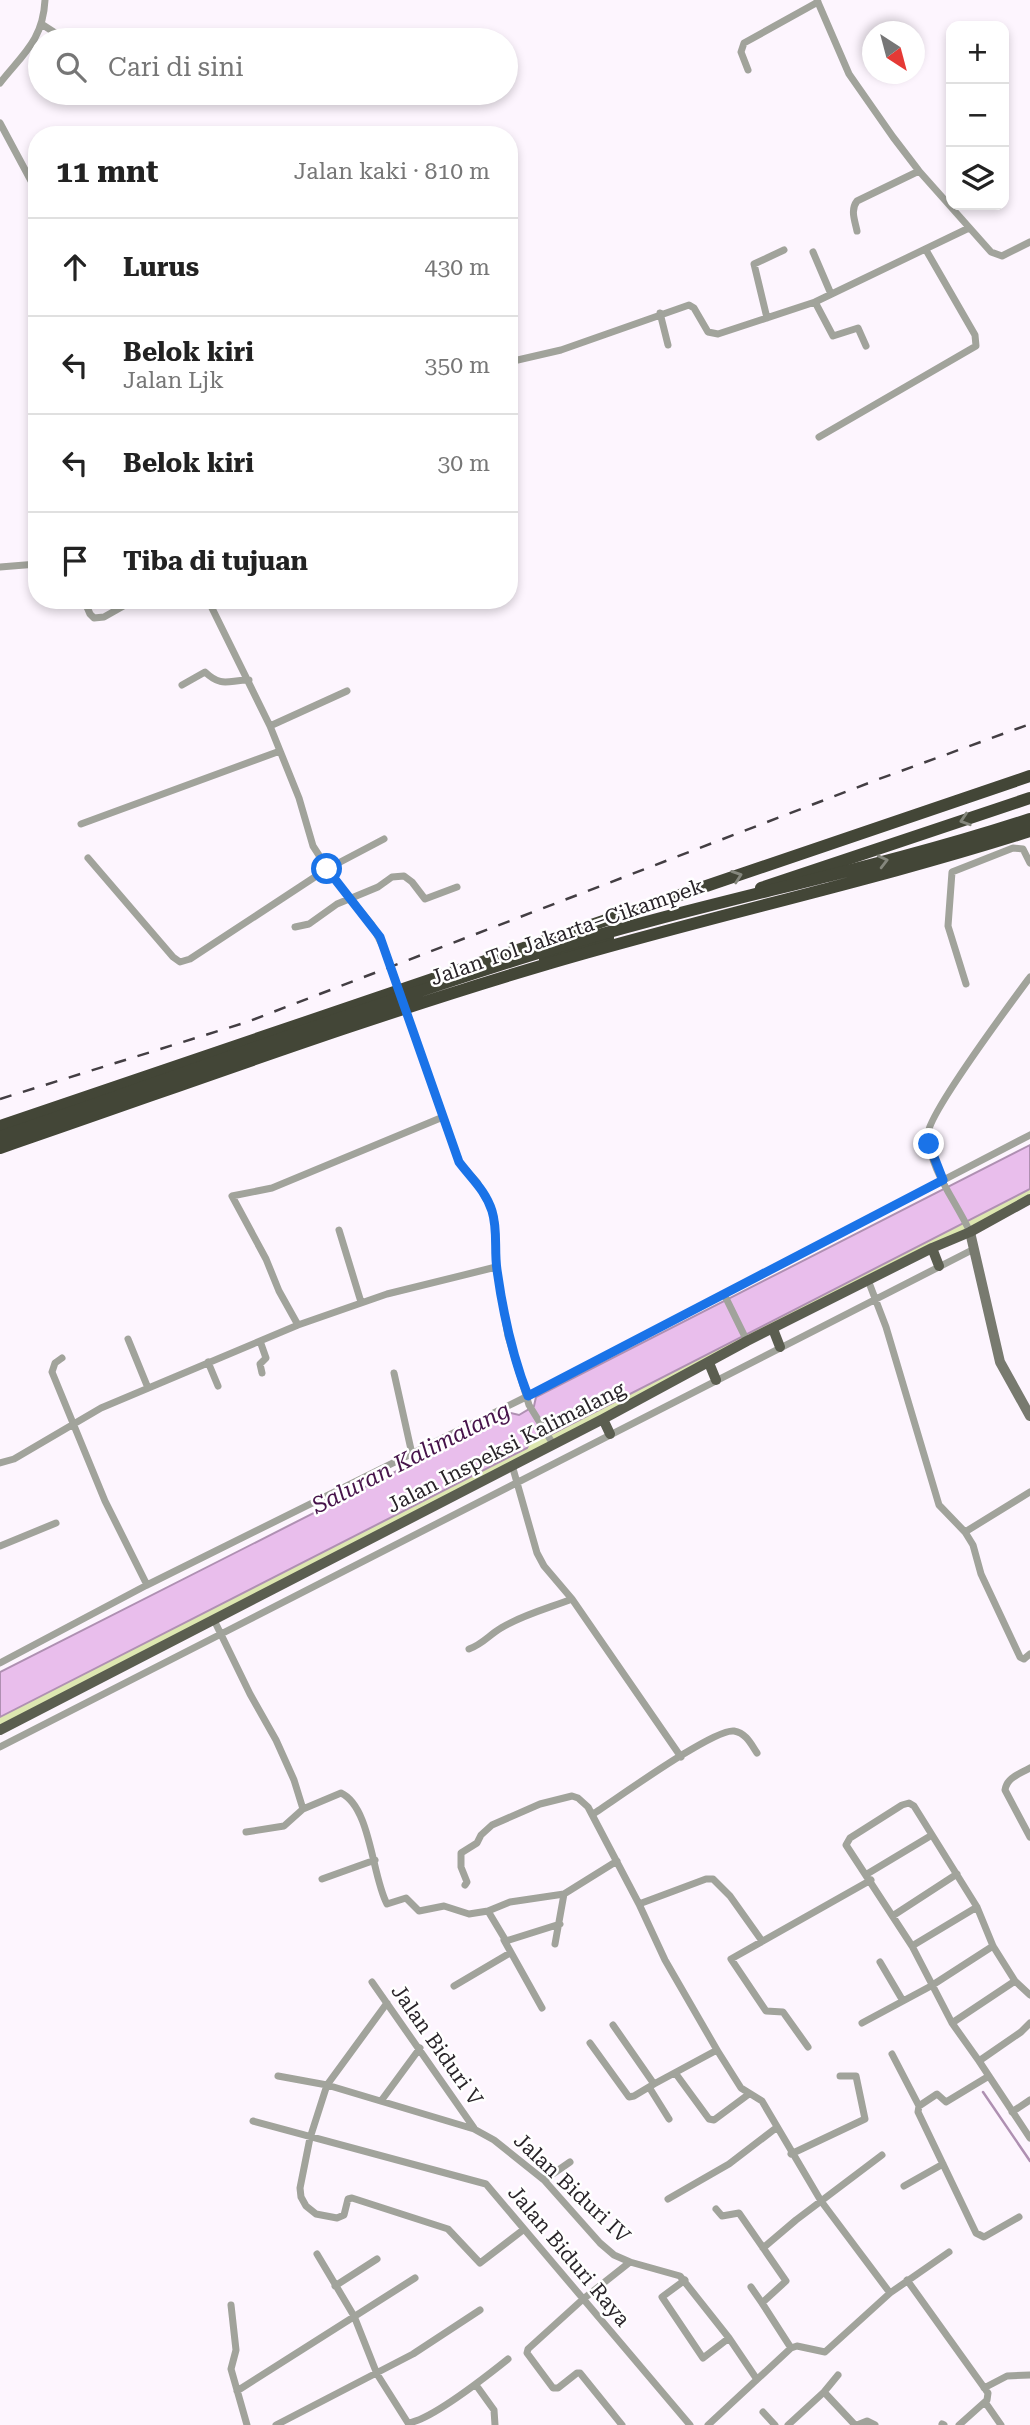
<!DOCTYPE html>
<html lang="id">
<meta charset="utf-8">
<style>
body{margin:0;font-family:"Roboto Serif",serif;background:#f6f6f6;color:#222}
.controls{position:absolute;right:21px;top:21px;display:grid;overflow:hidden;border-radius:14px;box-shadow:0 4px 10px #0003}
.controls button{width:63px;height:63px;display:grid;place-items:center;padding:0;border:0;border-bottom:2px solid #e0e0e0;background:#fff;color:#222;font:35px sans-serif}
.compass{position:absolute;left:862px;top:21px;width:63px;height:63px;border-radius:50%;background:#fff;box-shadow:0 4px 10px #0003;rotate:144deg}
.stop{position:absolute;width:21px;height:21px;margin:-16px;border:5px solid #1a73e8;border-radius:50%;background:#fff}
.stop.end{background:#1a73e8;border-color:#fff;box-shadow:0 2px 7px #0008}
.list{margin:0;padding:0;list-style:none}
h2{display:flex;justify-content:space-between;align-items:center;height:91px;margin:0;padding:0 28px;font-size:30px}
h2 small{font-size:23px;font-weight:400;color:#767676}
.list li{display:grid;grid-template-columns:46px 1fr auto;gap:21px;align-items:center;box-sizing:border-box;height:98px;padding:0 28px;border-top:2px solid #e0e0e0}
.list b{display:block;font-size:26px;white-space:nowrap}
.list p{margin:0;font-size:23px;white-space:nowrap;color:#767676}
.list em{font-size:23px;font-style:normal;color:#767676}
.icon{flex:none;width:38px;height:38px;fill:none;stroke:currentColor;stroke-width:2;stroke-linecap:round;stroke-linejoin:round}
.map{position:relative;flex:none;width:1030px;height:2425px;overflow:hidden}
.search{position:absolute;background:#fff;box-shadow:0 4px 10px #0003;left:28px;top:28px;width:490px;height:77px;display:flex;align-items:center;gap:18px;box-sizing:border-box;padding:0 24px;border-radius:38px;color:#767676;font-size:26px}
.panel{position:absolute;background:#fff;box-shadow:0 4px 10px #0003;left:28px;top:126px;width:490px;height:483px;border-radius:28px}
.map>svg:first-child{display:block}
.green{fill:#dde7b0}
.water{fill:#e9beec;stroke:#af90b2;stroke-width:2}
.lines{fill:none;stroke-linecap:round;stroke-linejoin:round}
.stream{stroke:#af90b2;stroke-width:2.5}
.street{stroke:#a1a39b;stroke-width:7}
.secondary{stroke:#787a6f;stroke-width:10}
.primary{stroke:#5b5e50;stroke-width:10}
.highway{stroke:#434637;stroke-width:12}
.rail{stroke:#433e43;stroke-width:2.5;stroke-dasharray:12 12;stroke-linecap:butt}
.street-bridge{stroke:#a1a39b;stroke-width:7}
.highway-bridge{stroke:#434637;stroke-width:12}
.oneway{stroke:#85877d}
.route{stroke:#1a73e8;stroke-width:9}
.labels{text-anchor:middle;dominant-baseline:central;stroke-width:5;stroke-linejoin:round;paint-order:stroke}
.street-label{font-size:21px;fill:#292429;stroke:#fff}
.water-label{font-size:23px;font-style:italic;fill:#46134a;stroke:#fff}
</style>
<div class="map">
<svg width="1030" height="2425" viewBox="0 0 1030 2425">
<rect width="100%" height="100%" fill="#fdf5fe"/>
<path class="green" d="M1030 1189V1199L0 1730V1717L527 1448 532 1437 544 1432 552 1434Z"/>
<path class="water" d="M1030 1145V1189L552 1434 544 1432 532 1437 527 1448 0 1717V1672L511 1413 519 1415 534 1406 536 1397Z"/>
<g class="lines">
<path class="stream" d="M983 2092 1030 2161"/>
<path class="street" d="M817 0 849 74 893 137 919 171 991 252 1002 256 1030 242
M43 25 66 40
M748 70 741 52 744 43 818 2
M0 83C23 54 43 40 45 0
M0 123 37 192
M857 231C855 221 850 210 857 201L919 171
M813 252 831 294
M815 302 833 336 858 328 866 346
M660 313 668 345
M767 318 754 264 784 250
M509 362 561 350 689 305 694 308 708 332 718 334 815 302 969 228
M819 437 976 346 975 335 926 250
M0 567 37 564
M84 600 90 614 94 618 104 617 134 600
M208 600 270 726 299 798 313 846 335 880 372 925 386 953
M182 685 205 672C222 688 228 680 249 680
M270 726 347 691
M81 824 280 751
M88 858 173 957 180 962 190 959 327 869 384 839
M295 927 309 924 337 904 378 887 392 877 404 876 412 882 425 899 457 887
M966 984 948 926 952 872 1013 848 1023 849 1030 863
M420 1051 459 1162 477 1182 492 1210 495 1223 496 1267 508 1336 529 1405 553 1444
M339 1230 361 1302
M970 1232C956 1201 929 1169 928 1134 928 1114 1013 1000 1030 977
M868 1280 886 1327 939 1505 965 1532 973 1545 981 1574 1020 1657 1024 1659 1030 1654
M724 1294 747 1341
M298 1325 279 1291 266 1259 232 1196 272 1188 443 1117
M128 1339 148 1388
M260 1341 266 1358 260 1364 262 1373
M62 1358 55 1363 52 1372 105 1501 147 1585
M208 1362 218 1386
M394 1373 412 1454
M0 1463 14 1459 101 1408 298 1325 387 1294 496 1267
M512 1465 537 1553 544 1566 572 1599 681 1757
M965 1532 1030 1492
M0 1546 56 1523
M214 1620 250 1694 276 1740 294 1780 303 1809 341 1793C371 1807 372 1877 387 1904L406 1898 419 1911 444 1906 469 1914 488 1911 510 1902 564 1894
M469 1649C483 1644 489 1635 501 1628 522 1615 549 1608 572 1599
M0 1663 147 1585 528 1396 1030 1135
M0 1747 974 1249
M1030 1768C1020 1774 1007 1777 1005 1790L1030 1837
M593 1814C615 1800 714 1728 734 1731 746 1733 751 1744 757 1753
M246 1832 284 1826 303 1809
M867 1874 932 1835
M322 1879 375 1860
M465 1885 467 1882 461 1867V1853L477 1843 481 1835 492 1825 540 1804 572 1796 578 1798 588 1807 639 1904 665 1960 717 2050 741 2088 762 2101 821 2201 890 2293
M639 1904 706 1879H713L730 1896 762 1941
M488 1911 506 1941 560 1924
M894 1915 957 1874
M504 1940 542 2008
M555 1944 564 1894 617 1861
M912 1946 977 1907
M880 1962 903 2001
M372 1982 474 2128
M454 1986 510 1953
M1030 1995 1015 1981 993 1946 977 1907 914 1806 909 1803 902 1805 850 1838 846 1845 912 1946 952 2023 979 2061 1030 2138
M387 2003 327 2085 310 2138 300 2188 301 2197 306 2206 316 2214 337 2218 344 2215 348 2199 352 2198 448 2229 480 2263 523 2230
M862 2023 931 1986 993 1946
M952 2023 1015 1981
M613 2025 654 2084 717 2050
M590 2043 629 2097 634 2096 654 2084
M808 2047 783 2012 766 2011 731 1959 871 1880
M892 2054 919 2106 918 2112 976 2233 984 2237 1019 2217
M979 2061 1021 2032 1030 2023
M676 2074 709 2119 714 2120 749 2094
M278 2076 327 2085 474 2129 494 2140 544 2180 600 2243 614 2255 630 2262 680 2276 729 2338 756 2378
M649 2087 669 2119
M381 2101 420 2048
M919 2106 937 2094 946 2102 989 2076
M1012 2112 1030 2100
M253 2121 486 2184 690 2425
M791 2154 865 2119 856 2076H840
M544 2180 570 2162
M904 2186 943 2164
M668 2199 729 2164 776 2128
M716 2209 722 2216 739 2213 786 2281 762 2303 791 2348
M763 2248 796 2220 882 2155
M317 2254 354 2316 377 2374 408 2423C431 2420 488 2375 508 2359
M685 2280 662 2297 703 2358 729 2338
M907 2280 988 2393 987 2400 959 2425
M335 2286 377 2259
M751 2287 762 2303
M231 2305 236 2350 231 2369 247 2425
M476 2385 494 2410 495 2425
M984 2388 1007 2376 1030 2375
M237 2391 415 2278
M824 2392 855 2425
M985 2402 1001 2425
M763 2412 775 2425
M942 2424 944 2425
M276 2425 413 2354 480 2310
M622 2425 580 2373H577L558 2388H553L527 2353 528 2349 582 2300 630 2262
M708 2425 791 2348 797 2346 825 2352 890 2293 949 2252
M788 2425 824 2392 838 2375
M857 2425 867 2421 875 2425"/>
<path class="secondary" d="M970 1232 1000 1362 1030 1416"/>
<path class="primary" d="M932 1248 939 1266
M773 1329 780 1347
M709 1363 716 1380
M603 1419 610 1434
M0 1730 603 1419 747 1341 932 1248 970 1232 1030 1199"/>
<path class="highway" d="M761 888 1030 798
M545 959 608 938
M0 1126 1030 776"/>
<path class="rail" d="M0 1099 247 1022 879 779 1030 724"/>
<path class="street-bridge" d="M386 953 420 1051"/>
<path class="highway-bridge" d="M0 1137C179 1076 357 1009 538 953 701 902 869 872 1030 819
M0 1148C181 1086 361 1019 544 965 705 917 870 882 1030 831"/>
</g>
<defs><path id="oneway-chevron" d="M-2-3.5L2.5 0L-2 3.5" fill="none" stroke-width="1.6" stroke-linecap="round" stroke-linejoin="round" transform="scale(1.75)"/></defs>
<g class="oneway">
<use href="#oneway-chevron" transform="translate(965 820) rotate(162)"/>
<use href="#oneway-chevron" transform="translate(883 861) rotate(-14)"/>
<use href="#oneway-chevron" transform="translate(737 876) rotate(-19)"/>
</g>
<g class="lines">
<path class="route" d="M327 869 380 937 459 1162C471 1178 486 1191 492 1211 498 1230 494 1250 497 1270 503 1313 512 1355 528 1396L943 1180 929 1144"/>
</g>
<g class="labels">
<g class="street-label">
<text transform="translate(567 932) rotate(-19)">Jalan Tol Jakarta–Cikampek</text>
<text transform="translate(506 1447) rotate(-27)">Jalan Inspeksi Kalimalang</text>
<text transform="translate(437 2045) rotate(55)">Jalan Biduri V</text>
<text transform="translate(572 2188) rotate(43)">Jalan Biduri IV</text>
<text transform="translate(569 2256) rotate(50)">Jalan Biduri Raya</text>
</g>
<g class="water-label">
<text transform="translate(411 1458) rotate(-27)">Saluran Kalimalang</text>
</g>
</g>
</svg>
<div class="controls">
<button>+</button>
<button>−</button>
<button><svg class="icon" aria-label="layers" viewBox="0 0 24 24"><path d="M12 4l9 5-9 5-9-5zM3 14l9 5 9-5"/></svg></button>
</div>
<svg class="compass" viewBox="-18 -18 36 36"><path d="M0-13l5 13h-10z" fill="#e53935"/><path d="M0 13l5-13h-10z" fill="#767676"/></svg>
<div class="stop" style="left:327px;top:869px"></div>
<div class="stop end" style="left:929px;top:1144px"></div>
<div class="search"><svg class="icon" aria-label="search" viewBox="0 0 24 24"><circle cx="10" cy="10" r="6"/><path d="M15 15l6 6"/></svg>Cari di sini</div>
<section class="panel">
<h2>11 mnt<small>Jalan kaki · 810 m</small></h2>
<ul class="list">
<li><svg class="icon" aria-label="ahead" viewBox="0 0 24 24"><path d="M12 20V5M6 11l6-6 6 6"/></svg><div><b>Lurus</b></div><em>430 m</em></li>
<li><svg class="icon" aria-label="left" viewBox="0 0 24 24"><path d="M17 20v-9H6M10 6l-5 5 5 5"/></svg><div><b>Belok kiri</b><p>Jalan Ljk</p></div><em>350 m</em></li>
<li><svg class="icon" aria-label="left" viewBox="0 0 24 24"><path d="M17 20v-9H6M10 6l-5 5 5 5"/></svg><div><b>Belok kiri</b></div><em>30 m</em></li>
<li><svg class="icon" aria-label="arrive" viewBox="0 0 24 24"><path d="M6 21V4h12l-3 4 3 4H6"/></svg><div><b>Tiba di tujuan</b></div></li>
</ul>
</section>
</div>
